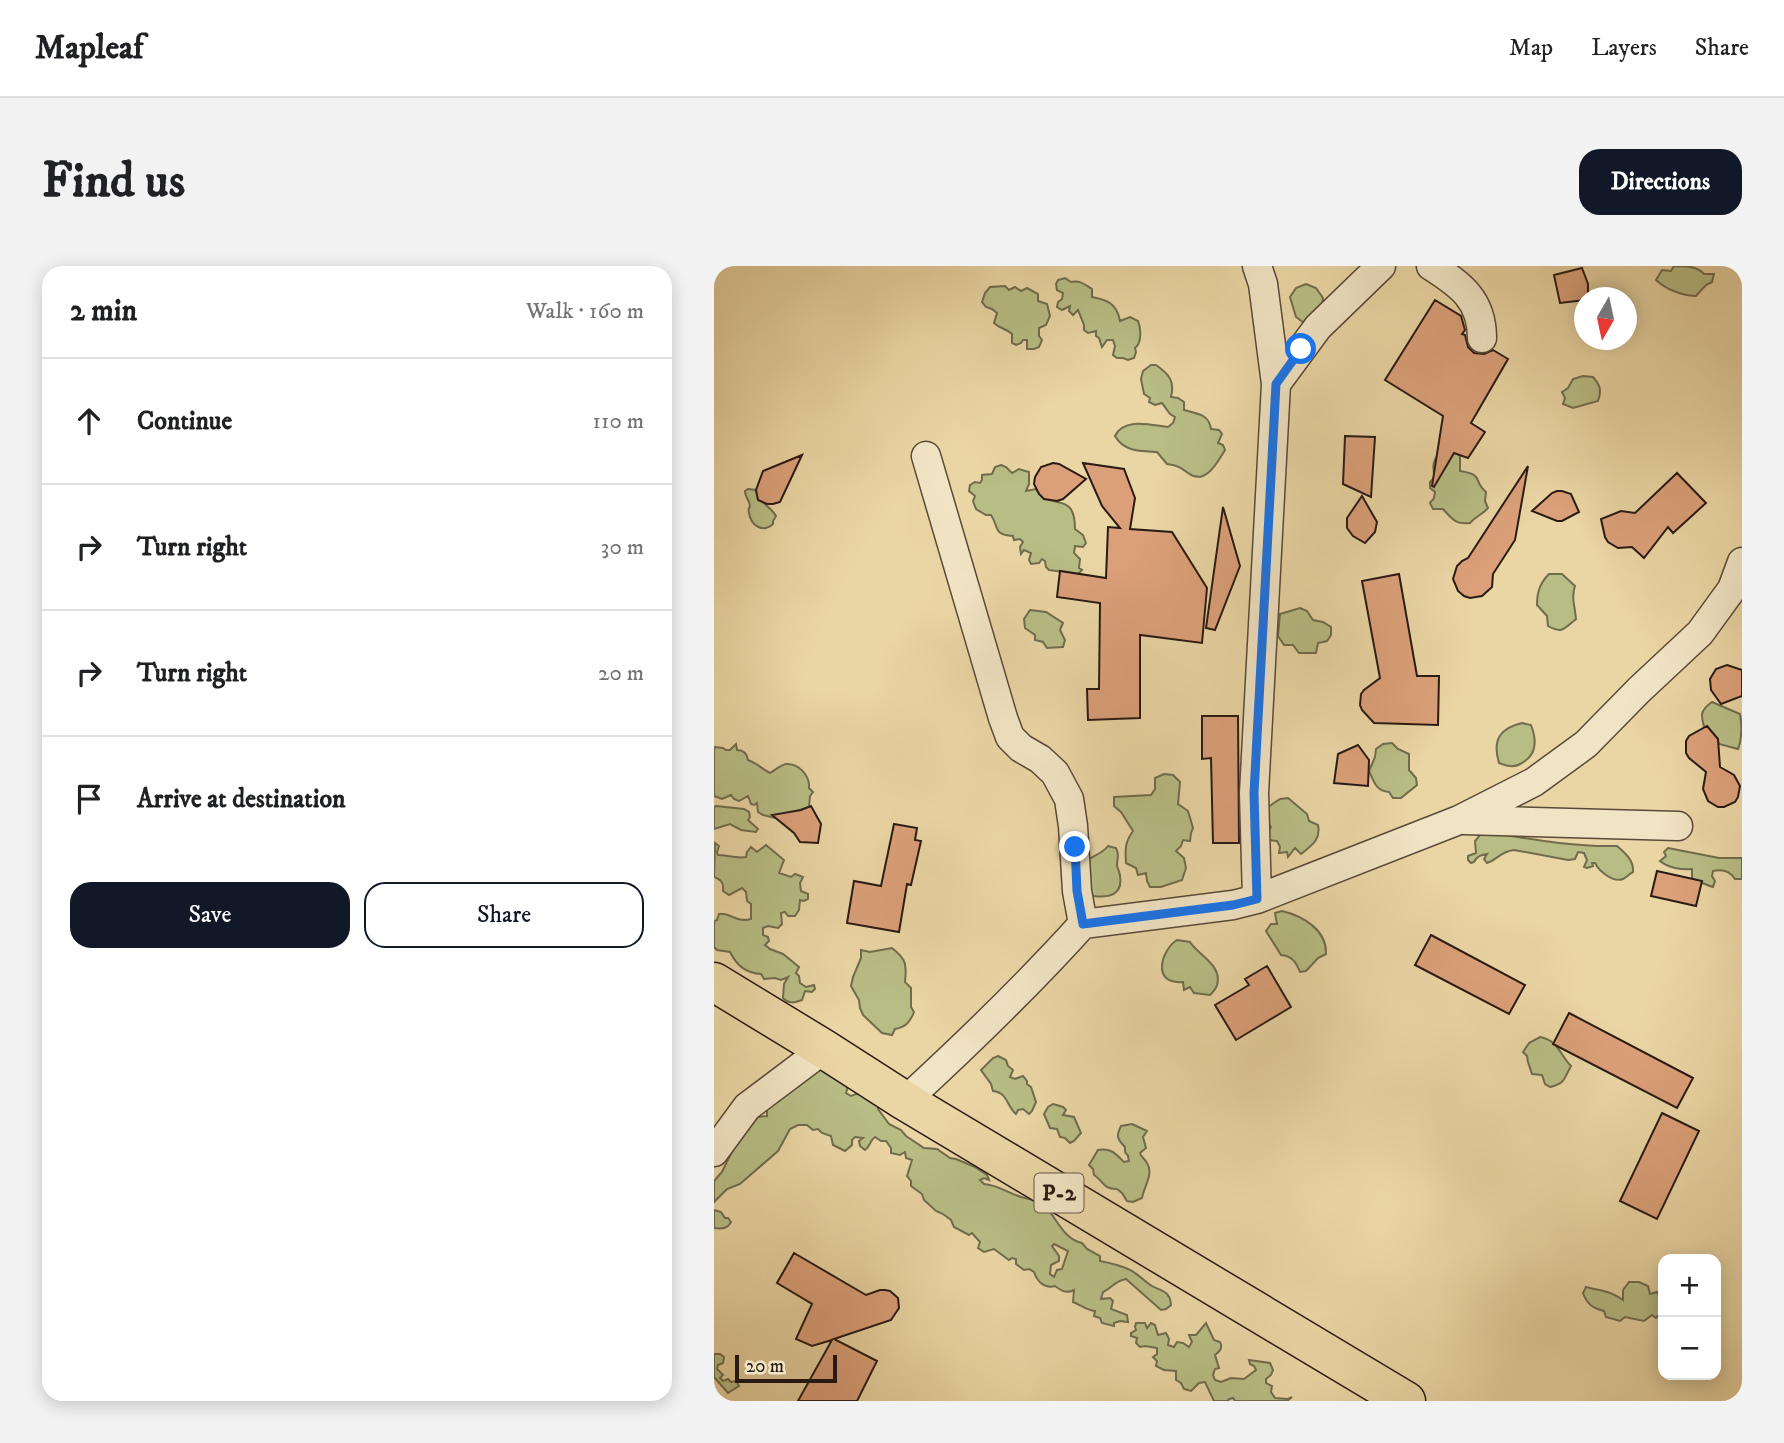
<!DOCTYPE html>
<meta charset="utf-8">
<style>
body{margin:0;font-family:"IM FELL DW Pica",serif;background:#f2f2f2;color:#202124}
.controls{position:absolute;right:21px;bottom:21px;display:grid;overflow:hidden;border-radius:14px;box-shadow:0 4px 18px #0003}
.controls button{width:63px;height:63px;display:grid;place-items:center;padding:0;border:0;border-bottom:2px solid #e0e0e0;background:#fff;color:#202124;font:35px sans-serif}
.compass{position:absolute;left:860px;top:21px;width:63px;height:63px;border-radius:50%;background:#fff;box-shadow:0 4px 18px #0003;rotate:189deg}
.scale{position:absolute;left:21px;bottom:18px;width:102px;box-sizing:border-box;padding-left:7px;border:4px solid #291a14;border-top:0;font-size:19px;line-height:24px;white-space:nowrap;color:#291a14;-webkit-text-stroke:5px #f1e4c4;paint-order:stroke}
.stop{position:absolute;width:21px;height:21px;margin:-16px;border:5px solid #1a73e8;border-radius:50%;background:#fff}
.stop.end{background:#1a73e8;border-color:#fff;box-shadow:0 2px 7px #0008}
.list{margin:0;padding:0;list-style:none}
h2{display:flex;justify-content:space-between;align-items:center;height:91px;margin:0;padding:0 28px;font-size:30px}
h2 small{font-size:23px;font-weight:400;color:#757577}
.list li{display:grid;grid-template-columns:46px 1fr auto;gap:21px;align-items:center;box-sizing:border-box;height:126px;padding:0 28px;border-top:2px solid #e0e0e0}
.list b{display:block;font-size:26px;white-space:nowrap}
.list em{font-size:23px;font-style:normal;color:#757577}
.actions{display:flex;gap:14px;padding:21px 28px}
.actions a{flex:1;padding:16px 0;border:2px solid #111827;border-radius:21px;text-align:center;font-size:24px;color:#111827}
.actions .main{background:#111827;color:#fff}
.icon{flex:none;width:38px;height:38px;fill:none;stroke:currentColor;stroke-width:2;stroke-linecap:round;stroke-linejoin:round}
.map{position:relative;flex:none;width:1028px;height:1135px;overflow:hidden;border-radius:21px}
header{display:flex;align-items:center;gap:42px;box-sizing:border-box;height:98px;padding:0 35px;background:#fff;border-bottom:2px solid #e0e0e0}
header strong{font-size:33px}
nav{display:flex;gap:38px;margin-inline-start:auto;font-size:24px}
.intro{display:flex;align-items:center;justify-content:space-between;box-sizing:border-box;height:168px;padding:0 42px}
h1{margin:0;font-size:49px}
.button{padding:18px 32px;border-radius:21px;background:#111827;color:#fff;font-size:24px;font-weight:700}
main{display:flex;gap:42px;padding:0 42px}
aside{flex:1;background:#fff;border-radius:21px;box-shadow:0 4px 18px #0003}
.map>svg:first-child{display:block}
.green{fill:#b8bd85;stroke:#706c4c;stroke-width:2;fill-rule:evenodd}
.building{fill:#dba079;stroke:#291a14;stroke-width:2}
.lines{fill:none;stroke-linecap:round;stroke-linejoin:round}
.minor-casing{stroke:#594938;stroke-width:31}
.trunk-casing{stroke:#291a14;stroke-width:41}
.minor{stroke:#f1e4c4;stroke-width:28}
.trunk{stroke:#ead5a4;stroke-width:38}
.route{stroke:#1a73e8;stroke-width:9}
.labels{text-anchor:middle;dominant-baseline:central;stroke-width:5;stroke-linejoin:round;paint-order:stroke}
.shield{fill:#f1e4c4;stroke:#655749;stroke-width:2}
.shield-label{font-size:23px;font-weight:bold;fill:#291a14}
</style>
<header>
<strong>Mapleaf</strong>
<nav><a>Map</a><a>Layers</a><a>Share</a></nav>
</header>
<div class="intro"><h1>Find us</h1><a class="button">Directions</a></div>
<main>
<aside>
<h2>2 min<small>Walk · 160 m</small></h2>
<ul class="list">
<li><svg class="icon" aria-label="ahead" viewBox="0 0 24 24"><path d="M12 20V5M6 11l6-6 6 6"/></svg><div><b>Continue</b></div><em>110 m</em></li>
<li><svg class="icon" aria-label="right" viewBox="0 0 24 24"><path d="M7 20v-9h11M14 6l5 5-5 5"/></svg><div><b>Turn right</b></div><em>30 m</em></li>
<li><svg class="icon" aria-label="right" viewBox="0 0 24 24"><path d="M7 20v-9h11M14 6l5 5-5 5"/></svg><div><b>Turn right</b></div><em>20 m</em></li>
<li><svg class="icon" aria-label="arrive" viewBox="0 0 24 24"><path d="M6 21V4h12l-3 4 3 4H6"/></svg><div><b>Arrive at destination</b></div></li>
</ul>
<div class="actions"><a class="main">Save</a><a>Share</a></div>
</aside>
<div class="map">
<svg width="1028" height="1135" viewBox="0 0 1028 1135">
<rect width="100%" height="100%" fill="#ead5a4"/>
<filter id="stains"><feTurbulence type="fractalNoise" baseFrequency=".00286" numOctaves="4"/><feColorMatrix values="0 0 0 0 .2 0 0 0 0 .09 0 0 0 0 .02 0 0 0 .5 -.17"/></filter>
<radialGradient id="worn" r=".72"><stop offset=".6" stop-color="#630" stop-opacity="0"/><stop offset="1" stop-color="#630" stop-opacity=".3"/></radialGradient>
<path class="green" d="M960 0C971 0 983 0 990 8H1000L998 16 992 19 982 30C967 29 953 24 942 14L948 4 957 5Z
M351 12 357 16C366 14 370 18 378 23V31C394 34 403 38 406 55L416 51 424 55C427 62 428 77 421 82L422 86 420 92 414 94 409 92H403L399 89 401 80 399 74H393L388 81 385 72 382 70V65L374 67 370 64V59L364 44 359 49 355 45 356 40 348 44 343 41 344 36 348 33 349 27 343 24 342 18 344 14Z
M592 18 602 22 609 32 608 40 590 57 582 51 576 31 582 22Z
M291 20 295 24 301 21 307 25 313 22 324 28V35L333 38 336 50 332 59 325 62V70L328 74 325 81 320 83H313V74H309L307 77 302 79 298 77V68C292 62 286 63 280 57L283 47 278 43 272 41 268 36 271 27 276 21Z
M437 99H442C455 108 461 115 457 131L464 132 470 136V144C483 148 495 148 497 163L505 164 508 168 504 177 509 179 511 184C503 197 491 220 474 207 466 201 462 199 453 198L443 186C427 185 410 186 401 170 410 151 437 159 454 161L459 157 461 151 456 148 448 137 441 139 435 136 436 132 430 128 427 113 429 105Z
M869 110 879 111C886 119 888 124 884 135L859 142 849 138 851 132 848 126 854 122 859 113Z
M737 186 746 189V205C771 209 758 214 772 226L771 235 774 242C768 249 762 250 756 257 742 259 738 253 729 243H719L716 237 720 232 721 226 716 222V216L721 211C718 201 719 195 725 187Z
M287 199 292 201 298 207 305 203 315 206V218L312 225 322 223C336 246 361 223 361 263L369 269 372 277 369 281 361 280 360 287 366 293 365 302 368 304 364 308 335 304 332 301 331 295 328 293 325 297 317 298 315 294 317 287 310 284 307 288 306 281 309 276 306 273 300 274 299 270C279 269 285 261 277 249H272L262 243 259 235 261 230 255 225 256 219 261 216 266 217 268 214V209L278 208 281 201Z
M34 223 42 224C44 237 56 239 62 250L59 255V258C49 267 37 260 35 247 33 238 38 245 35 236 33 232 31 229 31 225Z
M835 308H848L861 320C857 331 861 341 862 353 850 363 848 368 834 360L833 350 823 339C823 326 826 317 835 308Z
M586 342 593 345 599 354 609 356 617 361V369L613 375 604 377 602 387H585L579 379H570L564 370 566 348Z
M316 344 332 346 349 357 346 364 351 374 349 381 333 382 329 376 321 374V369L311 362 310 353Z
M998 436 1026 448C1028 458 1028 474 1024 483L1005 478 1000 469 991 464C987 450 985 445 998 436Z
M808 457 817 459C822 472 824 486 811 495 807 498 801 501 796 500 792 500 788 498 785 497 778 474 786 462 808 457Z
M678 477 684 483 695 488V504L702 512 703 519 687 532H679L675 526C662 525 660 516 655 505L661 491 662 483 669 478Z
M22 478 23 484C30 484 33 488 34 494 43 497 48 503 56 507 61 504 67 499 72 498 85 497 96 510 95 522L99 526 96 530 95 541 61 552 49 549 44 546 43 537 40 539 37 538 34 530 25 535 20 533 17 529 8 533 0 530V484L1 481 9 482 12 484H16Z
M450 508 459 509 466 516 464 538 474 545 479 562 477 567 476 575 469 574 467 580 462 585 470 592 472 602 468 614 447 621H436L433 615 432 607 424 609 422 602 412 597C411 583 411 576 419 565L407 546 400 540V531L437 529 441 523V512Z
M574 532 593 548 595 555 604 559C607 574 598 579 587 588L581 582 574 591 573 586 565 587 566 581 563 575 553 574V567L557 561 552 555 555 550 551 543 566 533Z
M2 540 30 543 35 546 36 551 34 554 44 563 42 566 27 564 16 558 0 563V541Z
M772 566C816 573 858 581 903 580 911 587 920 594 919 606 915 608 913 611 909 613 899 617 885 605 881 597H878L879 600 873 602 870 601 873 594 870 587 864 586 861 593 854 594 800 584C785 586 785 593 773 597L770 593 773 588C767 589 763 590 760 596L757 597 754 594V590L762 587 761 575 766 569Z
M1 577 5 580 3 586 4 589C14 589 22 593 32 591L33 586 37 581 43 586 52 579 70 594 65 607 77 611 81 608 89 611 86 617 87 625 94 628V633L90 635 86 634 85 644 81 650H74L71 646 67 647 68 658 64 662 54 660 49 662V669L54 671 55 675 51 679 56 683 69 688 85 701 82 707 85 710 86 717 92 721 100 719 101 723 98 726 91 725 88 734C80 737 75 738 69 732L70 718 74 711 67 714 61 712 50 713 47 708C32 707 23 700 16 686L3 684 0 681V655L3 654 5 648C17 646 21 657 37 653V638L33 635 32 626 28 622 15 629 9 625C10 616 7 614 0 611Z
M394 580 402 582C406 590 403 591 403 599 403 602 406 606 406 610 409 629 395 632 379 630L375 624 372 595C379 590 389 587 394 580Z
M954 582 1005 592H1028V613H1021C1016 605 1008 603 999 605L998 610 1001 615 999 621C991 619 986 615 978 613V603C968 604 954 602 946 595L952 590 950 586Z
M568 645C589 650 613 664 612 688L604 692 592 705 586 706C582 696 578 690 567 689L552 665 557 658H563L561 647Z
M463 674 476 676C484 689 509 699 503 719 502 723 499 726 496 729L480 727 476 721 470 724 469 716C437 719 447 684 463 674Z
M178 682C192 693 193 698 191 716L197 722V741L200 746C196 756 192 761 181 763L178 769 168 767 149 749 146 742 145 734 137 720 139 711 147 692V684L156 686Z
M826 771C844 774 846 789 857 800 850 812 852 817 836 821L831 818 828 809 818 808 814 796 813 790 809 786 815 777Z
M284 790 292 794 294 800 299 804 296 811 301 813 309 810 313 815V818L317 821 322 836 318 845 315 848 309 843 304 844 302 848C292 839 294 827 279 825L277 818 267 804 279 792Z
M108 802 134 820 132 827 137 830 145 827 164 836V843L175 858 187 864 192 870 210 882 223 883 236 892 242 893 261 901 273 909 275 914 270 912 266 914 270 918C284 919 294 927 307 931 317 934 325 934 333 942 343 954 351 974 368 977L373 983 386 990V995C396 997 405 999 414 1003 422 1006 430 1015 438 1020 443 1023 449 1024 453 1028 457 1032 456 1033 457 1039L452 1043 447 1044 412 1013C403 1014 397 1022 389 1026L387 1033 396 1032 399 1035 397 1043 413 1049 414 1056 406 1055 400 1057V1060L388 1057 386 1052 380 1050 381 1045C372 1044 367 1039 359 1036L360 1024C352 1028 348 1025 341 1020 330 1023 323 1015 320 1006L315 1003 310 1004 302 998V993L298 992 295 994 280 983 270 986 264 982 266 976 258 967 255 969 240 961 237 954 229 948 222 945 210 934 208 928 197 920V915L193 910 198 894 192 892 191 886 186 889 177 887V882L172 875H167L161 871C156 874 156 881 151 884L146 880 145 875 149 872 141 871 138 874V879L131 885 119 879 117 870 108 867 104 863 99 864 93 859H84L76 863 64 885 26 918 13 923 0 936V915L8 906 21 879 44 851 53 850V843ZM340 978 354 985 348 1003 343 1004 340 1011 336 1008 337 999 345 995V990L338 980Z
M339 838 349 841 352 844 349 849 360 851 367 867 360 875 356 877 351 872 346 871 343 863 336 862 330 848 334 841Z
M418 858 433 865 429 871 432 882 426 887C427 891 431 893 433 897 440 908 430 920 428 932L419 936 413 935 408 927 403 923C388 923 390 915 380 909L379 903 375 899 384 884C397 882 401 887 410 896L415 895 414 890 411 886V881C403 873 402 870 407 860Z
M0 944 7 946 11 952H14L17 956C13 963 8 963 0 962Z
M915 1016H925L934 1020 936 1028 943 1026C949 1036 952 1043 942 1052L938 1049 930 1055 911 1051 906 1055 892 1051 890 1045C878 1042 873 1038 869 1027L872 1021C887 1025 895 1024 909 1034V1024Z
M422 1057H431L433 1062 437 1057 441 1059 444 1069 452 1067 455 1073 454 1079 460 1081 463 1076 469 1077 475 1081 478 1076 475 1069H482L492 1057 500 1074 506 1076C509 1082 506 1085 501 1089L505 1102 501 1103 499 1109 501 1114 507 1116 517 1112 530 1113 542 1104 540 1100 536 1098 535 1094 556 1097 559 1104 557 1109 552 1113V1117L558 1120 557 1126 561 1132 574 1133 578 1131 573 1135H521L519 1132 515 1133 514 1135H500L491 1116 485 1117 477 1125 470 1123 467 1117 462 1114V1105L450 1104 442 1100 443 1095 439 1091 443 1088V1082L431 1080 426 1081 422 1077 423 1072 417 1070V1067L422 1064 421 1061Z
M0 1088H6L10 1091 9 1097 4 1099 3 1103 9 1109 6 1112 9 1115 14 1113 17 1116 22 1115 25 1120 14 1127 0 1111Z"/>
<path class="building" d="M868 2 874 18V32H871V34L846 37 840 9Z
M721 34 747 50 751 64 748 68 751 69 754 81 760 87 770 88 779 84 794 93 757 157 771 166 754 192 740 187 720 221 718 220 729 150 671 114Z
M631 170 661 171 657 231 629 218Z
M88 189 66 236 59 238H53L44 234 42 224 49 205Z
M339 197 345 198 372 213 349 233 343 235 330 233 325 228 320 218 321 211 327 201Z
M369 197 410 203 421 232 416 263 458 266 493 322 488 377 426 369V452L374 454 373 423H385L386 337 343 331 346 305 392 312 394 261 406 262 388 240Z
M814 200 801 274 779 308 778 321 768 330 756 332 750 330 744 325 739 313 743 300 748 295 754 292Z
M963 207 992 237 959 267 954 261 930 292 918 281 904 282 894 276 891 271 887 253 907 245 921 247Z
M843 225H848L857 228 865 246 848 255H843L818 245 838 227Z
M648 230 663 256 661 266 651 277 639 270 633 262V252Z
M509 241 526 300 501 364 492 362Z
M685 308 703 410H725L724 459 660 457 648 444 646 439 647 428 650 424 666 412 648 315Z
M1013 399 1028 404V430L1007 438 997 424 996 413 1002 403Z
M488 450H524L525 577H499L497 492 488 493Z
M993 460 1004 473 1006 501 1020 509 1026 520 1024 531 1021 536 1010 541H1004L994 535 989 523 992 506 975 492 972 487V475L975 470Z
M644 479 655 494 654 520 620 517 624 488Z
M97 540 107 558 104 577 86 576 80 567 58 549 87 544Z
M180 558 203 562 201 574 207 575 197 619 193 618 185 666 133 657 140 615 167 620Z
M943 605 988 615 982 640 937 630Z
M717 669 811 719 795 748 701 699Z
M553 700 577 741 522 774 501 739 535 719 531 713Z
M855 747 979 812 963 842 839 778Z
M948 847 985 865 943 953 906 935Z
M80 987 152 1029 166 1024H171L176 1025 184 1032 185 1042 177 1054 120 1073 163 1095 143 1135H84L118 1074 98 1080 82 1073 98 1038 63 1017Z"/>
<g class="lines">
<defs>
<path id="minor" d="M717 0C747 19 768 34 768 72
M562 118 604 61 667 0
M212 190 289 452 296 471 307 482 326 493 341 507 355 533 359 560 363 625 369 658
M750 554 964 560
M543 633 540 527 562 118 549 18 543 0
M191 835C253 778 313 720 369 658L519 639 543 633 745 554 820 516 872 478 925 424 986 367 1018 323 1028 296
M0 886 33 841 110 783"/>
<path id="trunk" d="M0 716 110 783 191 835 692 1135"/>
</defs>
<use href="#minor" class="minor-casing"/>
<use href="#trunk" class="trunk-casing"/>
<use href="#minor" class="minor"/>
<use href="#trunk" class="trunk"/>
</g>
<g class="lines">
<path class="route" d="M361 581 363 625 369 658 519 639 543 633 540 527 562 118 587 83"/>
</g>
<g class="labels">
<rect class="shield" x="320.5" y="907.5" width="49" height="39" rx="5"/>
<g class="shield-label">
<text x="345" y="927">P-2</text>
</g>
</g>
<rect width="100%" height="100%" filter="url(#stains)"/>
<rect width="100%" height="100%" fill="url(#worn)"/>
</svg>
<div class="controls">
<button>+</button>
<button>−</button>
</div>
<svg class="compass" viewBox="-18 -18 36 36"><path d="M0-13l5 13h-10z" fill="#e53935"/><path d="M0 13l5-13h-10z" fill="#757577"/></svg>
<div class="scale">20 m</div>
<div class="stop" style="left:587px;top:83px"></div>
<div class="stop end" style="left:361px;top:581px"></div>
</div>
</main>
